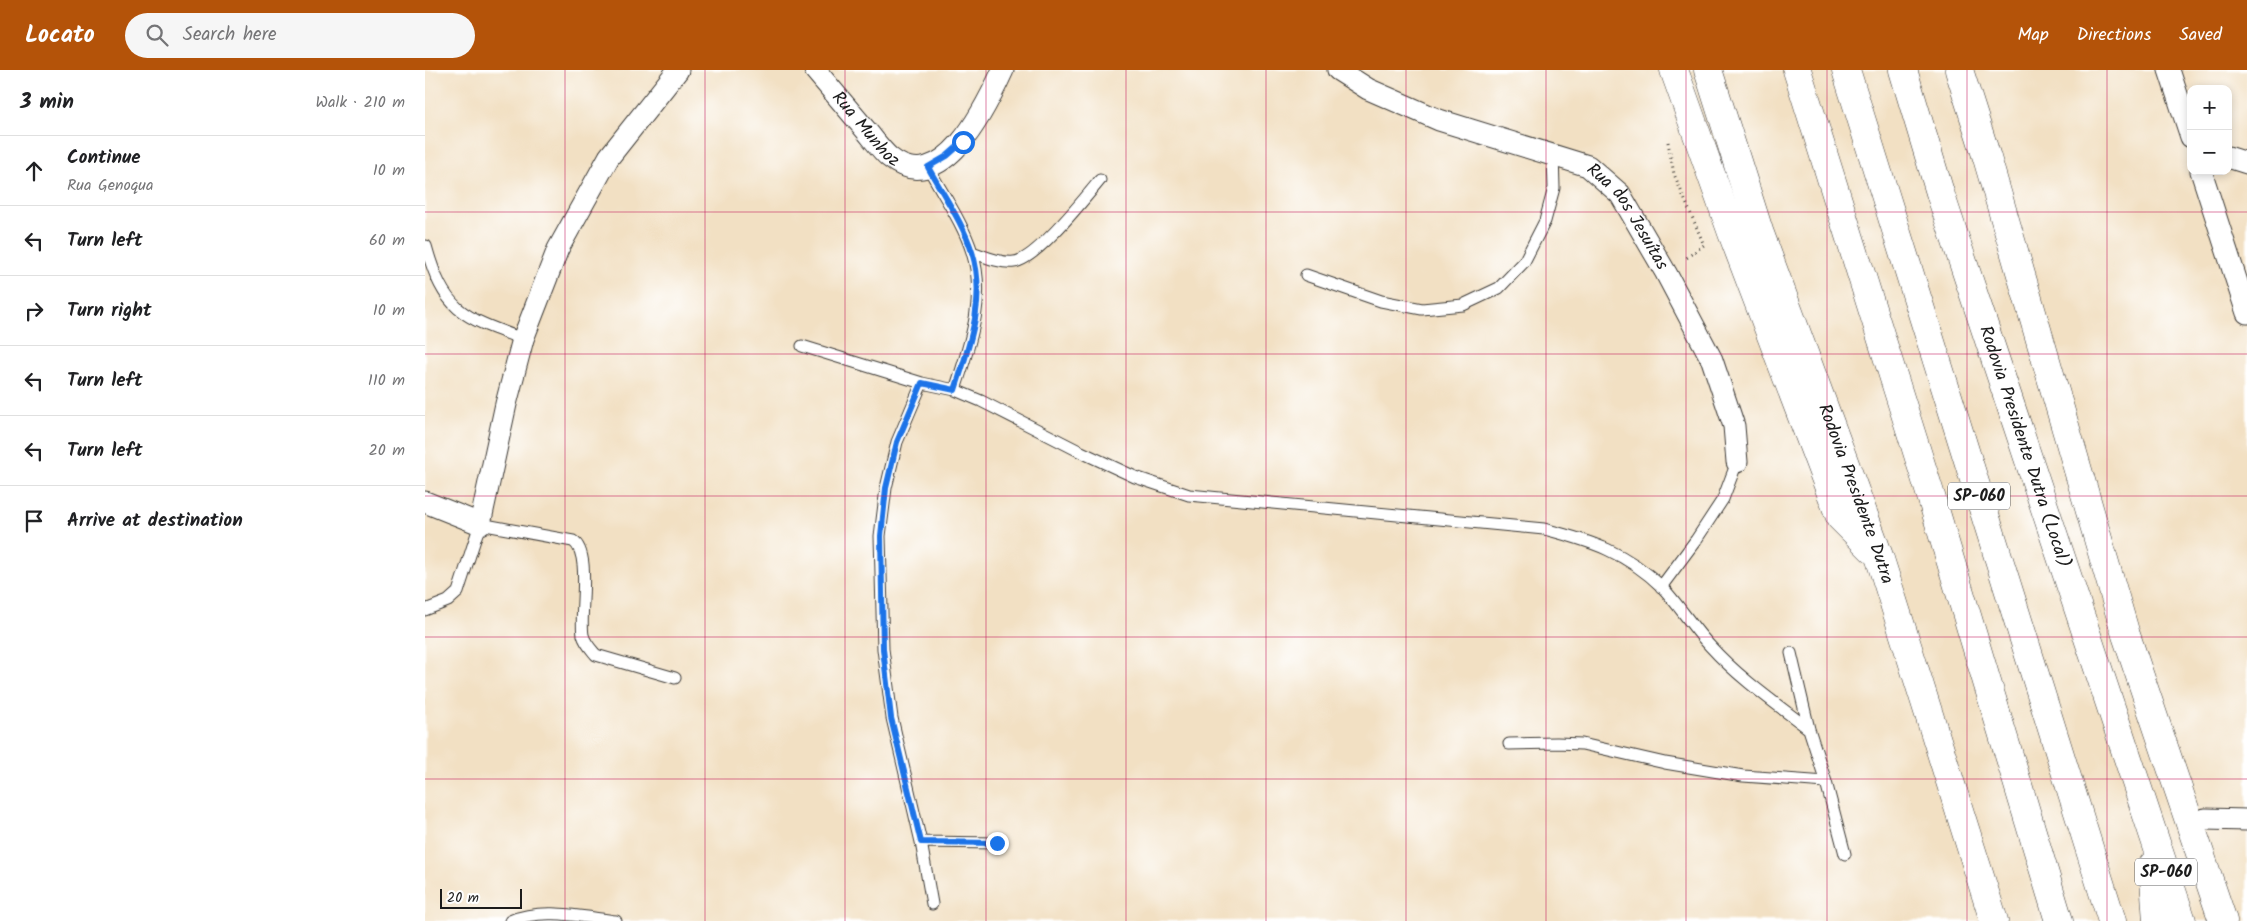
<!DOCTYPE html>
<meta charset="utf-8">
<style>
body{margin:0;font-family:Kalam,sans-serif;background:#f6f6f6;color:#202124}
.controls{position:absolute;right:15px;top:15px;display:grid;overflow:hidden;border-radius:10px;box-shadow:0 2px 8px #0003}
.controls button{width:45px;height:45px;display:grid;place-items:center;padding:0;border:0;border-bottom:1px solid #e0e0e0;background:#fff;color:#202124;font:25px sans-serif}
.scale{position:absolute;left:15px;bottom:12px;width:82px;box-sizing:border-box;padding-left:5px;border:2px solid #1c1c1c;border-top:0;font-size:14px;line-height:18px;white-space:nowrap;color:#1c1c1c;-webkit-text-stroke:4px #fff;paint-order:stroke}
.stop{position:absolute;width:15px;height:15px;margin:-11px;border:4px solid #1a73e8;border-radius:50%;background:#fff}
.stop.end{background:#1a73e8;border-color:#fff;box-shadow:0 1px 5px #0008}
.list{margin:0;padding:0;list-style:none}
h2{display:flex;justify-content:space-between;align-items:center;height:65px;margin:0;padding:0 20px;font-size:21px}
h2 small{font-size:16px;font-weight:400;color:#757577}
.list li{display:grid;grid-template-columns:32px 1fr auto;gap:15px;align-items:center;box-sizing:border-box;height:70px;padding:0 20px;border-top:1px solid #e0e0e0}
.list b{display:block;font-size:19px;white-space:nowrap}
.list p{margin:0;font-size:16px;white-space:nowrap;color:#757577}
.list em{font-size:16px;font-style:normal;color:#757577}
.icon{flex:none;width:28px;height:28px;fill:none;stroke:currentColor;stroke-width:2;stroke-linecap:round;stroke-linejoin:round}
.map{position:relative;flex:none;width:1822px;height:851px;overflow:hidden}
header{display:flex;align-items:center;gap:30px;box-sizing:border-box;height:70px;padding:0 25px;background:#b45309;color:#fff}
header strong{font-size:24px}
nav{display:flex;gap:28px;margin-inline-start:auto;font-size:18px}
.search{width:350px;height:45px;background:#f6f6f6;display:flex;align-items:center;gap:12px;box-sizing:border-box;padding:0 18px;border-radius:28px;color:#757577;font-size:19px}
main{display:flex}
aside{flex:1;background:#fff}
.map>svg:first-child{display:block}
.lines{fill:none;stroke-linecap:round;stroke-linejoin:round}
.lane-casing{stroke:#3c3935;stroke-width:13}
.street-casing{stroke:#3c3935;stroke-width:23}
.highway-casing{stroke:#3c3935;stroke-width:29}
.path{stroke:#3c3935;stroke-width:3;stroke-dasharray:1 4;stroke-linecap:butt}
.lane{stroke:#fff;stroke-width:11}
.street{stroke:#fff;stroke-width:21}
.highway{stroke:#fff;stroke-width:28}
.route{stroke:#1a73e8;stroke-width:6}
.grid{fill:none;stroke:#c2185b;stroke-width:1;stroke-opacity:0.55}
.labels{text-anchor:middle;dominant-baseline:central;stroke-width:4;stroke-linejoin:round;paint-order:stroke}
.shield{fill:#fff;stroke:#606060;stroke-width:1}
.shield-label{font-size:16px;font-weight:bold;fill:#1c1c1c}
.street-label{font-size:18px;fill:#1c1c1c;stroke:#fff}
</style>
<header>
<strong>Locato</strong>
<div class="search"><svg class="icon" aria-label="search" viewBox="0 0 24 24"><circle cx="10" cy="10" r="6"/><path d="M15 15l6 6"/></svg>Search here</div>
<nav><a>Map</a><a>Directions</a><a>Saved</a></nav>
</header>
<main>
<aside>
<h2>3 min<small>Walk · 210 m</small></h2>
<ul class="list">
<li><svg class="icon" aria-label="ahead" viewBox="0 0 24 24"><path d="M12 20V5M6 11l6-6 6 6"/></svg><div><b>Continue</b><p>Rua Genoqua</p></div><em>10 m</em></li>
<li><svg class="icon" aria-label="left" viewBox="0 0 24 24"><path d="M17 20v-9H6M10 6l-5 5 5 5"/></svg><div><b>Turn left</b></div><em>60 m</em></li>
<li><svg class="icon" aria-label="right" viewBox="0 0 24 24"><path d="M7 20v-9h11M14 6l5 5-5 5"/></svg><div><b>Turn right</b></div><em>10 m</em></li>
<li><svg class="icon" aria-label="left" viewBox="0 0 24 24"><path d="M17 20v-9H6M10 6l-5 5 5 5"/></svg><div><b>Turn left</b></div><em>110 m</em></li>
<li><svg class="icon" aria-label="left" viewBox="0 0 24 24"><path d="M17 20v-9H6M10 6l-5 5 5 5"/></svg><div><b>Turn left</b></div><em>20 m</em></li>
<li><svg class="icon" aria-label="arrive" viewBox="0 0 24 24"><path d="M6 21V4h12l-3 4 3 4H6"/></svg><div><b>Arrive at destination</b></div></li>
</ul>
</aside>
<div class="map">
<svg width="1822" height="851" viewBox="0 0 1822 851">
<rect width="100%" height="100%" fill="#fff"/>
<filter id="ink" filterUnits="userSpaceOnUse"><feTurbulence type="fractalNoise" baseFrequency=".02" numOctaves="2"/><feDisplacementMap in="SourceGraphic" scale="10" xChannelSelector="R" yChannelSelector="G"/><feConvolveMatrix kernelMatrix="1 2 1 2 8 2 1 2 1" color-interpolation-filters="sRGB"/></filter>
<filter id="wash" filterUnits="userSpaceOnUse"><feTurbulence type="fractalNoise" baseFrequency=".0096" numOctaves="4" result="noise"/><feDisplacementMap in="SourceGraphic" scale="20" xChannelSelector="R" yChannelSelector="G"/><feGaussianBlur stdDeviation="1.12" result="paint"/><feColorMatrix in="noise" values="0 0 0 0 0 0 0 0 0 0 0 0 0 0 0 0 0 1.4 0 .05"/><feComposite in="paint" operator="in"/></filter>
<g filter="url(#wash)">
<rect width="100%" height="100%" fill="#f2e0c3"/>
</g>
<g filter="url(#ink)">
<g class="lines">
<defs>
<path id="lane" d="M503 97C518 125 538 153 547 182 562 229 544 276 530 320
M1 176C19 241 37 247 98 269
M547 182C559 186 576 194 589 192 611 190 660 128 675 110
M881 205 956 231 997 239 1038 235 1074 218 1099 192 1120 151 1129 118 1128 84
M377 276 497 313 530 320 556 331 654 381 710 407 764 425 1119 459C1166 471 1201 482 1237 517 1254 535 1268 558 1285 576 1314 608 1350 633 1384 659
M497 313 472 372 461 418 455 466 458 579 467 648 496 772 507 834
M1236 517 1271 470 1298 429 1312 392
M0 540 23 531 33 522 55 454 148 471C167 483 154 543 158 565 160 573 166 579 171 585L250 608
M1366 583 1384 659 1401 712 1420 784
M1084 674 1132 673 1157 674 1240 693 1318 706 1401 712
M496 772 572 773
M85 851C117 837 157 847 191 851"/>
<g id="street">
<path id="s1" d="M390 0C406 19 423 39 439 58 447 67 455 79 464 87 517 131 561 37 578 0"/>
<path id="s2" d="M913 0 943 19 1014 50 1163 96 1195 124 1241 203 1287 290 1309 356 1312 392"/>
<path d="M1744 0 1766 67"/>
<path d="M1803 87 1822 93"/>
<path d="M1776 101 1822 243"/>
<path d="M0 432 55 454 81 334 98 269 133 179 184 87 253 0"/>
<path d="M1780 749 1822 750"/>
</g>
<g id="highway">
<path d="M1249 0 1307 163 1415 447 1448 480"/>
<path id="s3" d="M1283 0 1334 161 1454 486 1569 851"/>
<path d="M1372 0 1505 423 1634 851"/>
<path d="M1421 0 1687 851"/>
<path id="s4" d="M1478 0 1516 126 1757 851"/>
<path d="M1534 0 1562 88 1701 565 1798 851"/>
<path d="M1728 795 1732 851"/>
</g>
</defs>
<use href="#lane" class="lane-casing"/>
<use href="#street" class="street-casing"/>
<use href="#highway" class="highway-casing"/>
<path class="path" d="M1243 72 1249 104 1279 175 1260 189"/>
<use href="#lane" class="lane"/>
<use href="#street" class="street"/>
<use href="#highway" class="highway"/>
</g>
</g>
<g class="lines" filter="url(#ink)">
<path class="route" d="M538 72 522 86 503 97C518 125 538 153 547 182 562 229 544 276 530 320L497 313 472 372 461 418 456 466 458 579 466 648 496 772 572 773"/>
</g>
<path class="grid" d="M140 0V851M280 0V851M420 0V851M561 0V851M701 0V851M841 0V851M981 0V851M1121 0V851M1261 0V851M1402 0V851M1542 0V851M1682 0V851M0 142H1822M0 284H1822M0 426H1822M0 567H1822M0 709H1822"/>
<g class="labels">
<g class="shield">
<rect x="1523" y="412.5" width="62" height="27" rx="4"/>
<rect x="1710" y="788.5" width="62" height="27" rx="4"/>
</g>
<g class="shield-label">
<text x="1554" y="426">SP-060</text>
<text x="1741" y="802">SP-060</text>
</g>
<g class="street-label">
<text stroke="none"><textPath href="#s1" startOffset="78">Rua Munhoz</textPath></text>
<text stroke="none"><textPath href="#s2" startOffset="334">Rua dos Jesuítas</textPath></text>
<text stroke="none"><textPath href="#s4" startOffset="396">Rodovia Presidente Dutra (Local)</textPath></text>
<text stroke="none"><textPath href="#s3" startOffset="449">Rodovia Presidente Dutra</textPath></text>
</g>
</g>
</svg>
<div class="controls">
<button>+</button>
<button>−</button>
</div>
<div class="scale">20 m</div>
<div class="stop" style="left:538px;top:72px"></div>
<div class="stop end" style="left:572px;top:773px"></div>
</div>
</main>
